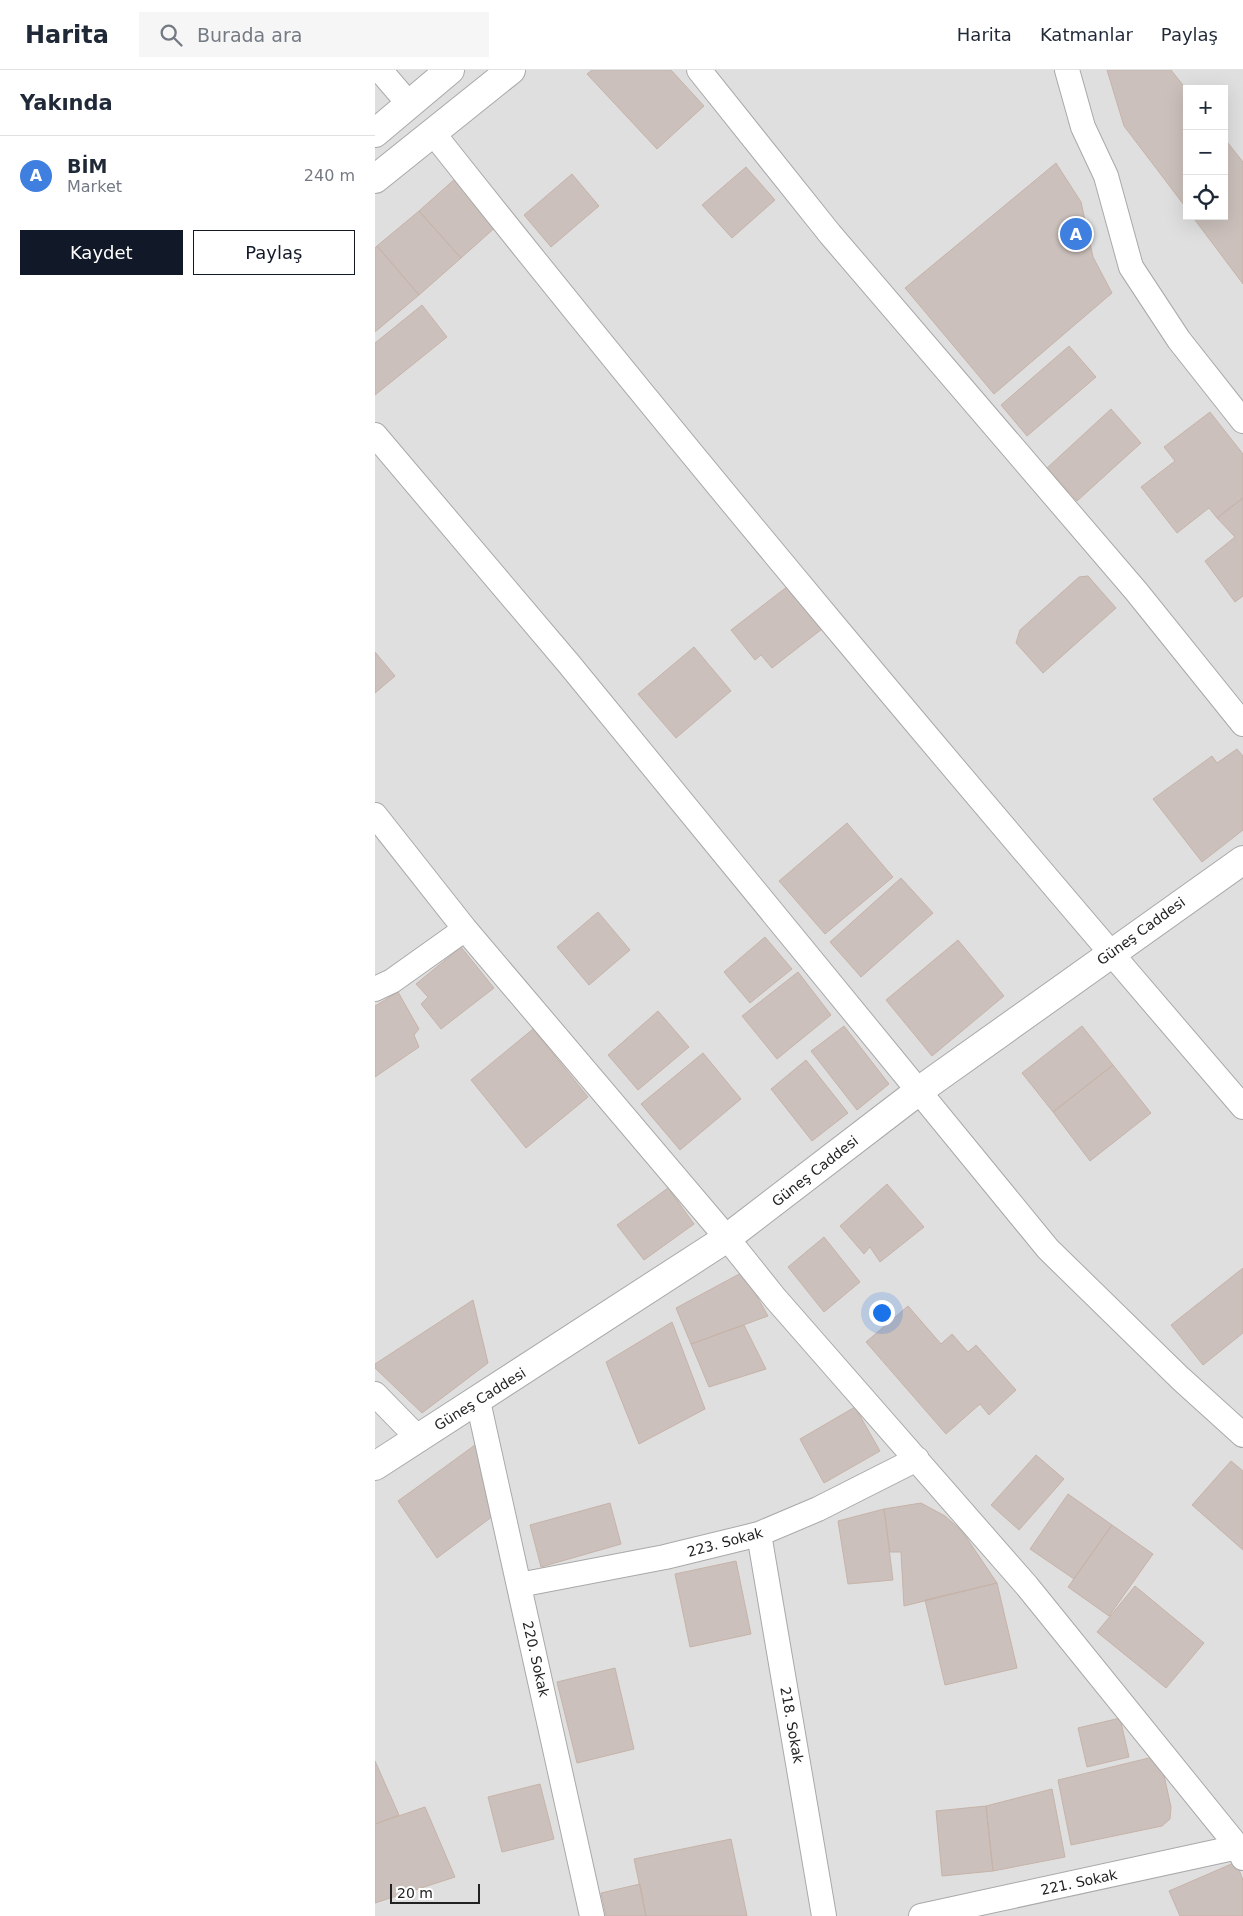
<!DOCTYPE html>
<html lang="tr">
<meta charset="utf-8">
<style>
body{margin:0;font-family:"DejaVu Sans",sans-serif;background:#f6f6f7;color:#1f2937}
.controls{position:absolute;right:15px;top:15px;display:grid;overflow:hidden;border-radius:0px;box-shadow:0 5px 20px #0002}
.controls button{width:45px;height:45px;display:grid;place-items:center;padding:0;border:0;border-bottom:1px solid #e0e1e3;background:#fff;color:#1f2937;font:25px sans-serif}
.scale{position:absolute;left:15px;bottom:12px;width:90px;box-sizing:border-box;padding-left:5px;border:2px solid #222;border-top:0;font-size:14px;line-height:18px;white-space:nowrap;color:#222;-webkit-text-stroke:4px #fff;paint-order:stroke}
.you{position:absolute;left:506px;top:1242px;width:18px;height:18px;margin:-12px;border:4px solid #fff;border-radius:50%;background:#1a73e8;box-shadow:0 0 0 8px #1a73e833}
.badge{display:grid;place-items:center;width:32px;height:32px;border-radius:50%;background:#111827;color:#fff;font-size:16px;font-weight:700}
.pin{position:absolute;translate:-50% -50%;border:2px solid #fff;box-shadow:0 1px 5px #0006}
.list{margin:0;padding:0;list-style:none}
h2{display:flex;justify-content:space-between;align-items:center;height:65px;margin:0;padding:0 20px;font-size:21px}
h2 small{font-size:16px;font-weight:400;color:#747a83}
.list li{display:grid;grid-template-columns:32px 1fr auto;gap:15px;align-items:center;box-sizing:border-box;height:80px;padding:0 20px;border-top:1px solid #e0e1e3}
.list b{display:block;font-size:19px;white-space:nowrap}
.list p{margin:0;font-size:16px;white-space:nowrap;color:#747a83}
.list em{font-size:16px;font-style:normal;color:#747a83}
.actions{display:flex;gap:10px;padding:15px 20px}
.actions a{flex:1;padding:11px 0;border:1px solid #111827;border-radius:0px;text-align:center;font-size:18px;color:#111827}
.actions .main{background:#111827;color:#fff}
.icon{flex:none;width:28px;height:28px;fill:none;stroke:currentColor;stroke-width:2;stroke-linecap:round;stroke-linejoin:round}
.map{position:relative;flex:none;width:868px;height:1846px;overflow:hidden}
header{display:flex;align-items:center;gap:30px;box-sizing:border-box;height:70px;padding:0 25px;background:#fff;border-bottom:1px solid #e0e1e3}
header strong{font-size:24px}
nav{display:flex;gap:28px;margin-inline-start:auto;font-size:18px}
.search{width:350px;height:45px;background:#f6f6f7;display:flex;align-items:center;gap:12px;box-sizing:border-box;padding:0 18px;border-radius:0px;color:#747a83;font-size:19px}
main{display:flex}
aside{flex:1;background:#fff}
.map>svg:first-child{display:block}
.residential{fill:#e0dfdf;fill-rule:evenodd}
.building{fill:#cbc0bb;stroke:#c6b3a9}
.lines{fill:none;stroke-linecap:round;stroke-linejoin:round}
.minor-casing{stroke:#a9a9a9;stroke-width:26}
.tertiary-casing{stroke:#a9a9a9;stroke-width:30}
.minor{stroke:#fff;stroke-width:24}
.tertiary{stroke:#fff;stroke-width:28}
.labels{text-anchor:middle;dominant-baseline:central;stroke-width:4.5;stroke-linejoin:round;paint-order:stroke}
.street-label{font-size:14px;fill:#222;stroke:#fff}
</style>
<header>
<strong>Harita</strong>
<div class="search"><svg class="icon" aria-label="search" viewBox="0 0 24 24"><circle cx="10" cy="10" r="6"/><path d="M15 15l6 6"/></svg>Burada ara</div>
<nav><a>Harita</a><a>Katmanlar</a><a>Paylaş</a></nav>
</header>
<main>
<aside>
<h2>Yakında<small></small></h2>
<ul class="list">
<li><span class="badge" style="background:#3f7fe0">A</span><div><b>BİM</b><p>Market</p></div><em>240 m</em></li>
</ul>
<div class="actions"><a class="main">Kaydet</a><a>Paylaş</a></div>
</aside>
<div class="map">
<svg width="868" height="1846" viewBox="0 0 868 1846">
<rect width="100%" height="100%" fill="#f3eee8"/>
<path class="residential" d="M0 0H868V1846H0ZM812 19H849V146H812Z"/>
<path class="building" d="M217 0H296L329 36 282 79 212 4Z
M732 0H796L812 20V139L749 56Z
M849 68 868 92V214L817 146H849Z
M681 93 706 132 718 187 737 223 619 324 530 218Z
M371 97 400 130 357 168 327 135Z
M197 104 224 136 176 177 149 145Z
M81 108 123 155 86 188 44 141Z
M44 141 86 188 44 225 2 176Z
M2 176 44 225 0 262V178Z
M47 235 72 267 0 325V273Z
M694 276 721 307 652 366 626 335Z
M736 339 766 373 702 431 672 398Z
M835 342 868 384V428L842 448 834 438 802 463 766 417 800 391 789 377Z
M868 428V526L860 532 830 491 860 467 842 448Z
M713 506 741 538 668 603 641 573 645 560 704 507Z
M413 516 447 559 397 598 386 585 380 590 356 560Z
M319 577 356 621 301 668 263 624Z
M0 582 20 606 0 623Z
M862 679 868 686V760L827 792 778 729 837 686 842 693Z
M472 753 518 807 450 864 404 811Z
M526 808 558 843 486 907 455 872Z
M223 842 255 880 214 915 182 877Z
M390 867 417 899 375 933 349 902Z
M583 870 629 926 557 986 511 930Z
M86 877 119 918 66 959 46 934 53 927 41 914Z
M423 902 456 945 402 989 367 946Z
M23 922 44 959 39 965 44 977 0 1007V936Z
M283 941 314 977 263 1020 233 985Z
M469 956 514 1014 482 1040 436 981Z
M707 956 738 995 678 1042 647 1003Z
M158 959 213 1027 151 1078 96 1010Z
M328 983 366 1029 305 1080 266 1034Z
M431 990 473 1043 437 1071 396 1019Z
M738 995 776 1043 715 1091 678 1042Z
M512 1114 549 1157 505 1192 495 1177 489 1184 465 1156Z
M293 1118 319 1154 269 1190 242 1155Z
M449 1167 485 1212 449 1242 413 1197Z
M868 1198V1263L828 1295 796 1255Z
M368 1202 393 1246 316 1274 301 1238Z
M98 1230 113 1293 47 1343 0 1298V1294Z
M533 1236 566 1274 577 1264 593 1282 601 1275 641 1320 614 1345 605 1334 571 1364 491 1272Z
M297 1252 330 1339 264 1374 231 1292Z
M369 1255 391 1299 334 1317 316 1274Z
M480 1337 505 1381 449 1413 425 1369Z
M100 1375 108 1389 113 1415 111 1426 118 1446 62 1488 23 1431Z
M661 1385 689 1409 644 1460 616 1435Z
M856 1391 868 1401V1480L817 1435Z
M693 1424 737 1455 699 1509 655 1479Z
M235 1433 246 1474 166 1497 155 1455Z
M546 1433 570 1446 587 1461 622 1513 529 1536 526 1482H515L509 1439Z
M509 1439 518 1510 473 1514 463 1451Z
M737 1455 778 1484 734 1546 693 1517Z
M361 1491 376 1564 315 1577 300 1504Z
M622 1513 642 1598 570 1615 550 1530Z
M760 1516 829 1573 791 1618 722 1562Z
M240 1598 259 1679 202 1693 182 1612Z
M745 1648 754 1687 712 1697 703 1658Z
M778 1687 788 1701 796 1737 795 1749 787 1756 696 1775 683 1710Z
M0 1691 24 1745 0 1754Z
M165 1714 179 1769 127 1782 113 1727Z
M677 1719 690 1787 618 1801 611 1736Z
M611 1736 618 1801 567 1806 561 1741Z
M50 1737 80 1807 0 1833V1754Z
M356 1769 372 1846H271L259 1789Z
M861 1792 868 1810V1846H805L794 1821Z
M265 1814 271 1846H231L226 1823Z"/>
<g class="lines">
<defs>
<path id="minor" d="M5 0 34 34
M324 0 455 164 761 521 868 654
M692 0 708 57 731 106 756 197 804 270 868 351
M58 63C320 394 593 717 868 1037
M0 365 194 594 673 1179 805 1308 868 1365
M0 745 90 859 352 1168 400 1228 652 1516 863 1777 868 1788
M0 919 17 911 90 859
M0 1324 43 1368
M103 1331 217 1846
M384 1464 449 1846
M144 1515 290 1487 384 1464 443 1439 542 1389
M546 1846 863 1777"/>
<path id="tertiary" d="M0 63 75 0
M0 109 136 0
M0 1396 352 1168 545 1020 868 790"/>
</defs>
<use href="#minor" class="minor-casing"/>
<use href="#tertiary" class="tertiary-casing"/>
<use href="#minor" class="minor"/>
<use href="#tertiary" class="tertiary"/>
</g>
<g class="labels">
<g class="street-label">
<text transform="translate(766 861) rotate(-36)">Güneş Caddesi</text>
<text transform="translate(440 1101) rotate(-38)">Güneş Caddesi</text>
<text transform="translate(105 1329) rotate(-32)">Güneş Caddesi</text>
<text transform="translate(350 1472) rotate(-15)">223. Sokak</text>
<text transform="translate(161 1589) rotate(77)">220. Sokak</text>
<text transform="translate(417 1655) rotate(80)">218. Sokak</text>
<text transform="translate(704 1812) rotate(-12)">221. Sokak</text>
</g>
</g>
</svg>
<div class="controls">
<button>+</button>
<button>−</button>
<button><svg class="icon" aria-label="locate" viewBox="0 0 24 24"><circle cx="12" cy="12" r="6"/><path d="M12 2v4M12 18v4M2 12h4M18 12h4"/></svg></button>
</div>
<div class="scale">20 m</div>
<div class="you"></div>
<div class="pin badge" style="left:701px;top:164px;background:#3f7fe0">A</div>
</div>
</main>
